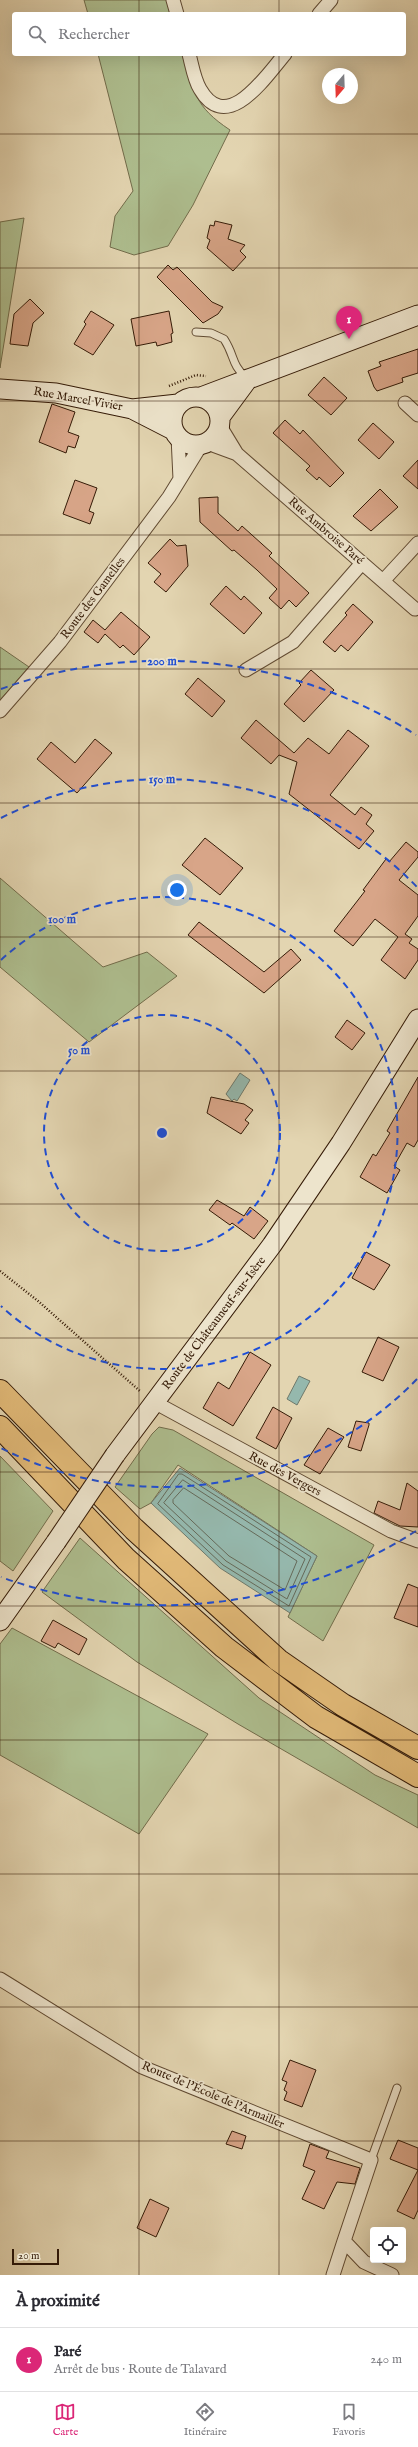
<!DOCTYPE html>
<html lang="fr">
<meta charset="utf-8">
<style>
body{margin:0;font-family:"IM FELL English",serif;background:#f7f7f7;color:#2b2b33}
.controls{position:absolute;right:12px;bottom:12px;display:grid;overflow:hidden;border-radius:4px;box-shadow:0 4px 16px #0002}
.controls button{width:36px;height:36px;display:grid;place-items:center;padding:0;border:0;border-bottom:1px solid #e1e1e2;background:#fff;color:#2b2b33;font:20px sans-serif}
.compass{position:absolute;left:322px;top:68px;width:36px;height:36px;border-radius:50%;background:#fff;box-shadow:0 4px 16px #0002;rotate:199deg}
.scale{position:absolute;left:12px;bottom:10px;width:47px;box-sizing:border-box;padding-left:4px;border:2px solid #351b07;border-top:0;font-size:11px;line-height:14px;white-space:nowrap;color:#351b07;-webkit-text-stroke:3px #ede4cc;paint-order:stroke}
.you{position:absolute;left:177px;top:890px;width:14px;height:14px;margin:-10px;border:3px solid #fff;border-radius:50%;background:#1a73e8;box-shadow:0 0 0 6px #1a73e833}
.badge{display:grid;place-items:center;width:26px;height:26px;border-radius:50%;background:#db2777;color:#fff;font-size:13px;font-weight:700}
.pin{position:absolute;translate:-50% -33px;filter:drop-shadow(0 1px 2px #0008)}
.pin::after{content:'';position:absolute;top:21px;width:14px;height:12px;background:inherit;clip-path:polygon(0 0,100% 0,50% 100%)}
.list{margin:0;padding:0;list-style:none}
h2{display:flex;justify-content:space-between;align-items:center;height:52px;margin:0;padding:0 16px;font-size:17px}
h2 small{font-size:13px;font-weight:400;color:#7c7c81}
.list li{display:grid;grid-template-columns:26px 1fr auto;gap:12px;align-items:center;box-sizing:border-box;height:64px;padding:0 16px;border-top:1px solid #e1e1e2}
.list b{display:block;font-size:15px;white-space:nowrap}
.list p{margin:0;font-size:13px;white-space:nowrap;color:#7c7c81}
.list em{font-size:13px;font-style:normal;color:#7c7c81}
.icon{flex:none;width:22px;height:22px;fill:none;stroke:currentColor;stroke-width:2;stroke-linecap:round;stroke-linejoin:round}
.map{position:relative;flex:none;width:418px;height:2275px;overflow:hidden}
.search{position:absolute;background:#fff;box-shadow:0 4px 16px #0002;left:12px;right:12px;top:12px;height:44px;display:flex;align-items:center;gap:10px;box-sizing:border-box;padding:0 14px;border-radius:4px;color:#7c7c81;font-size:15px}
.sheet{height:116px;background:#fff}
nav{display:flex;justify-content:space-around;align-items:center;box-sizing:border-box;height:56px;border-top:1px solid #e1e1e2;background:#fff;font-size:11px;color:#7c7c81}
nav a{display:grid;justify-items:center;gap:2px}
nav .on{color:#db2777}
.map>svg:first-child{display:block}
.green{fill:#aebe8f;stroke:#726c4b}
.water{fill:#95b8ad;stroke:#6f796b}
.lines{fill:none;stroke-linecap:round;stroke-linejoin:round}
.shore{stroke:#656a5a;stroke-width:1}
.building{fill:#d8a588;stroke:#351b07}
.lane-casing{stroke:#604a32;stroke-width:9}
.street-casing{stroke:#604a32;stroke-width:15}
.secondary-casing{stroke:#351b07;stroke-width:21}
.highway-casing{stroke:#351b07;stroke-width:24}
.path{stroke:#351b07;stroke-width:2.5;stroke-dasharray:1 2;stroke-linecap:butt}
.lane{stroke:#ede4cc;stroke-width:7}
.street{stroke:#ede4cc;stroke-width:13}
.secondary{stroke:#ede4cc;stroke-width:19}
.highway{stroke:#e2ba78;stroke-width:22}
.secondary-bridge-casing{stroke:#351b07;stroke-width:21;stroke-linecap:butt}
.secondary-bridge{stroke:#ede4cc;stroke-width:19}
.grid{fill:none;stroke:#351b07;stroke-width:1;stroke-opacity:0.55}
.ring{fill:none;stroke:#1d4ed8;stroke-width:2;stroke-dasharray:7 5}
.labels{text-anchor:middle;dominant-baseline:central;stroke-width:3.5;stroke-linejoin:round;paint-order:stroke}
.street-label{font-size:12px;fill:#351b07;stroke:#ede4cc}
.centre{fill:#1d4ed8;stroke:#ede4cc;stroke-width:2}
.ring-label{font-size:12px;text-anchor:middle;font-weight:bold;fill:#1d4ed8;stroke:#ede4cc;stroke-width:3.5;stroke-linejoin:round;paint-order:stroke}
</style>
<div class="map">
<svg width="418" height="2275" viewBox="0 0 418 2275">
<rect width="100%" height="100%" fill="#e3d5b1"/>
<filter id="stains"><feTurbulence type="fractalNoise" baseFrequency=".005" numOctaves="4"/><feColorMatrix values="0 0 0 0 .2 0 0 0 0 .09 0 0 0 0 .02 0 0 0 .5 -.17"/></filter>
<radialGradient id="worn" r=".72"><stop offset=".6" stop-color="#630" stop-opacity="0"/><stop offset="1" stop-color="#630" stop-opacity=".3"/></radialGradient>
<path class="green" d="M84 0H167L172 14H88Z
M98 54H183C195 93 194 106 230 130L193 205 168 246 134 255 110 247 115 216 133 191Z
M24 218 0 368V222Z
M0 647 29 667 0 700Z
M0 878 103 967 147 952 177 976 89 1042 0 967Z
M159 1427 173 1430 374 1545 323 1641 288 1617 317 1556 178 1465 151 1503 140 1509 115 1487 152 1434Z
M0 1456 53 1511 13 1571 0 1561Z
M80 1538 259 1698 375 1775 418 1795V1828L238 1724 137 1662 42 1592Z
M12 1628 208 1734 139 1834 0 1755V1644Z"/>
<path class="water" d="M240 1073 250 1080 237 1101 234 1099 232 1101 226 1094Z
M299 1376 310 1381 297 1405 287 1399Z
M180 1468 317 1556 290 1613 220 1568 151 1503Z"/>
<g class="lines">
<path class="shore" d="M179 1474H182L311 1557 289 1606 223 1565 158 1504Z
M183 1480 305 1559 287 1599 226 1561 164 1503Z
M184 1488 297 1561 285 1590 229 1556 173 1503V1500Z"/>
</g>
<path class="building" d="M215 221 232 225 228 239 245 245 240 251 246 257 233 271 207 248 210 240 207 238 210 225 214 226Z
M168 265 173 270 177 267 212 302 223 307 218 314 203 323 157 277Z
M30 299 44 313 33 323 28 346 10 344 14 314Z
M91 311 114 325 93 355 74 344 86 324 84 322Z
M169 311 173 333 171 334 172 342 157 346 156 342 136 346 131 319Z
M418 349V373L402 378 403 382 377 391 374 387 368 371 381 366 379 362Z
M324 377 347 398 331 415 308 395Z
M52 404 75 412 68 432 79 436 75 448 68 446 66 453 39 442Z
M285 420 300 434 303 430 344 473 330 487 319 477 317 480 306 470 310 466 273 433Z
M373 423 394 442 379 459 358 440Z
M418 460V489L403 476Z
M75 480 97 488 89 511 94 513 90 524 63 514Z
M380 489 398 507 371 531 353 516Z
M218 497V513L238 531 242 526 272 553 269 556 309 593 296 607 289 600 281 609 269 598 277 589 257 570 234 550 232 551 200 522 199 498Z
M170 539 177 546 186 545 188 566 166 592 154 582 161 574 148 563Z
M226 586 241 600 244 596 262 613 244 634 210 604Z
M353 604 373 622 348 651 341 645 335 652 323 642 347 615 345 613Z
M121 612 150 637 134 655 123 645 120 648 105 634 98 643 84 632 93 620 105 630Z
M311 670 334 690 304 722 284 704 301 685 299 683Z
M198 678 225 701 212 717 185 694Z
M256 720 294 753 308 738 329 754 348 730 369 746 330 795 355 815 361 807 372 815 366 824 374 831 359 849 289 794 297 762 279 755 271 764 241 738Z
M95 739 112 753 77 793 37 759 51 742 75 763Z
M205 838 243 868 220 895 182 865Z
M406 842 418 852V857L399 880 418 895V916L405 934 412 939 409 943 418 949V960L405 979 381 960 398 937 375 919 353 946 334 931 365 891 363 890 386 859 389 862Z
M199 922 264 972 291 949 301 960 264 993 188 935Z
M347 1020 365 1033 352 1050 335 1037Z
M418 1077V1140L414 1147 407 1143 394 1166 400 1170 387 1193 360 1177 373 1154 376 1156 390 1133 387 1131Z
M211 1097 244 1104 253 1110 245 1120 249 1123 241 1134 207 1113Z
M217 1200 244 1216 250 1207 268 1221 254 1239 232 1223 230 1225 209 1210Z
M366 1252 390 1265 374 1290 352 1278Z
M378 1337 399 1347 383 1381 362 1372Z
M250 1352 271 1365 233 1426 203 1408 218 1382 229 1389Z
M273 1407 292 1418 276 1449 256 1438Z
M356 1421 369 1423V1425L361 1451 348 1447Z
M328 1428 344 1437 320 1474 304 1465Z
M407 1483 418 1491V1527L400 1526 374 1513 378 1501 400 1510Z
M408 1584 418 1588V1627L394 1618Z
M53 1620 87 1639 79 1655 58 1643 55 1648 41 1641Z
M290 2060 316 2070 302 2107 284 2100 287 2092 284 2090 287 2082 282 2080Z
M232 2131 246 2136 242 2149 226 2144Z
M398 2140 418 2148V2210L414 2219 397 2211 418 2170 390 2159Z
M310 2144 329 2151 326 2158 360 2168 355 2184 337 2182 324 2209 302 2199 315 2171 303 2166Z
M150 2199 169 2208 156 2237 137 2228Z"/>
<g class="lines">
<defs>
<path id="lane" d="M196 332 211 333 224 339C235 356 231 364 246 378
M371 2160 397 2088"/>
<path id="street" d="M173 0 177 14
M319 14 331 0
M189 54C192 65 194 79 200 89 227 136 266 76 285 54
M405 403 418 415
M220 426 237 454
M178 437 180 479
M207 443 237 454 415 609
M383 581 418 543
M246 670 293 642 362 563
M0 711 60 642 169 497 201 445
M154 1402 391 1531 418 1541
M0 1979 142 2067 371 2160 344 2241 364 2262 392 2275
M333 2275 344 2241"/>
<path id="secondary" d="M0 389 56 393 132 409 173 430
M172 421a24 24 0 1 1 48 0a24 24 0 1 1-48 0Z
M201 397 418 315
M132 409 178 404
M220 417 248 379
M115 1455 272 1245 341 1143 418 1019
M0 1621 56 1542"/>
<path id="highway" d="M0 1391 134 1529 278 1660 343 1705 418 1748
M0 1427 126 1559 224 1647 316 1717 418 1776"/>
</defs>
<use href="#lane" class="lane-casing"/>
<use href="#street" class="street-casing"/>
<use href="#secondary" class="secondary-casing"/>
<use href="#highway" class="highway-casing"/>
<path class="path" d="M169 386 196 375 206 376
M0 1271 38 1301 141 1392"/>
<use href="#lane" class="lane"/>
<use href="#street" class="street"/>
<use href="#secondary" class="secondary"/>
<use href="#highway" class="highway"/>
<defs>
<path id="secondary-bridge" d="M56 1542 115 1455"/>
</defs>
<use href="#secondary-bridge" class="secondary-bridge-casing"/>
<use href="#secondary-bridge" class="secondary-bridge"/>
</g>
<path class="grid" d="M139 0V14M279 0V14M139 54V2275M279 54V2275M0 134H418M0 268H418M0 401H418M0 535H418M0 669H418M0 803H418M0 937H418M0 1071H418M0 1204H418M0 1338H418M0 1472H418M0 1606H418M0 1740H418M0 1874H418M0 2007H418M0 2141H418"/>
<g class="ring">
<circle cx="162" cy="1133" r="118"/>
<path d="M1 960A236 236 0 1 1 1 1306"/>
<path d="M417 1379A354 354 0 0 1 1 1448M1 818A354 354 0 0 1 417 887"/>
<path d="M416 1531A472 472 0 0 1 1 1577M1 689A472 472 0 0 1 416 735"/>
</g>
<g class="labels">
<g class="street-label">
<text transform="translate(78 399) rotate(10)">Rue Marcel Vivier</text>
<text transform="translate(326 531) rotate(41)">Rue Ambroise Paré</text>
<text transform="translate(93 598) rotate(-53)">Route des Gamelles</text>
<text transform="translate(214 1323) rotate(-53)">Route de Châteauneuf-sur-Isère</text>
<text transform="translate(285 1474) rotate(28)">Rue des Vergers</text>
<text transform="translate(213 2095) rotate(23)">Route de l'École de l'Armailler</text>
</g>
</g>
<circle cx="162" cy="1133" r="6" class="centre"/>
<g class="ring-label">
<text x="162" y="665">200 m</text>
<text x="162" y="783">150 m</text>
<text x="62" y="923">100 m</text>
<text x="79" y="1054">50 m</text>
</g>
<rect width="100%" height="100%" filter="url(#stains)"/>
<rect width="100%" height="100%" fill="url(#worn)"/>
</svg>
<div class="controls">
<button><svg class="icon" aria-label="locate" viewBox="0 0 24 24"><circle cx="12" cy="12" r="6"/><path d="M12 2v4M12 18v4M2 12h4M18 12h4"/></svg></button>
</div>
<svg class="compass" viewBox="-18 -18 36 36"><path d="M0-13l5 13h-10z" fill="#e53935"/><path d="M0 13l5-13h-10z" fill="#7c7c81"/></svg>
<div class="scale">20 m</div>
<div class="you"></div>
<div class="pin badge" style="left:349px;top:339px">1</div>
<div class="search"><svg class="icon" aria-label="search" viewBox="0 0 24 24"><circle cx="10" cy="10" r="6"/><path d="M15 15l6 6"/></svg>Rechercher</div>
</div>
<section class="sheet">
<h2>À proximité<small></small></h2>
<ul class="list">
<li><span class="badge">1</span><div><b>Paré</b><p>Arrêt de bus · Route de Talavard</p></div><em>240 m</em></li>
</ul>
</section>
<nav>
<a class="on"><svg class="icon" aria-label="map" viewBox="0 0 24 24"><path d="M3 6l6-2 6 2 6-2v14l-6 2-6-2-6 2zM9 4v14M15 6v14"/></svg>Carte</a>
<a><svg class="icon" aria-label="directions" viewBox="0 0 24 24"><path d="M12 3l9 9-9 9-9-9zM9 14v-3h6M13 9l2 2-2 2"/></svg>Itinéraire</a>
<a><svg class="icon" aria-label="saved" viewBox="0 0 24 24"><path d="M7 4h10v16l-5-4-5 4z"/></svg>Favoris</a>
</nav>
